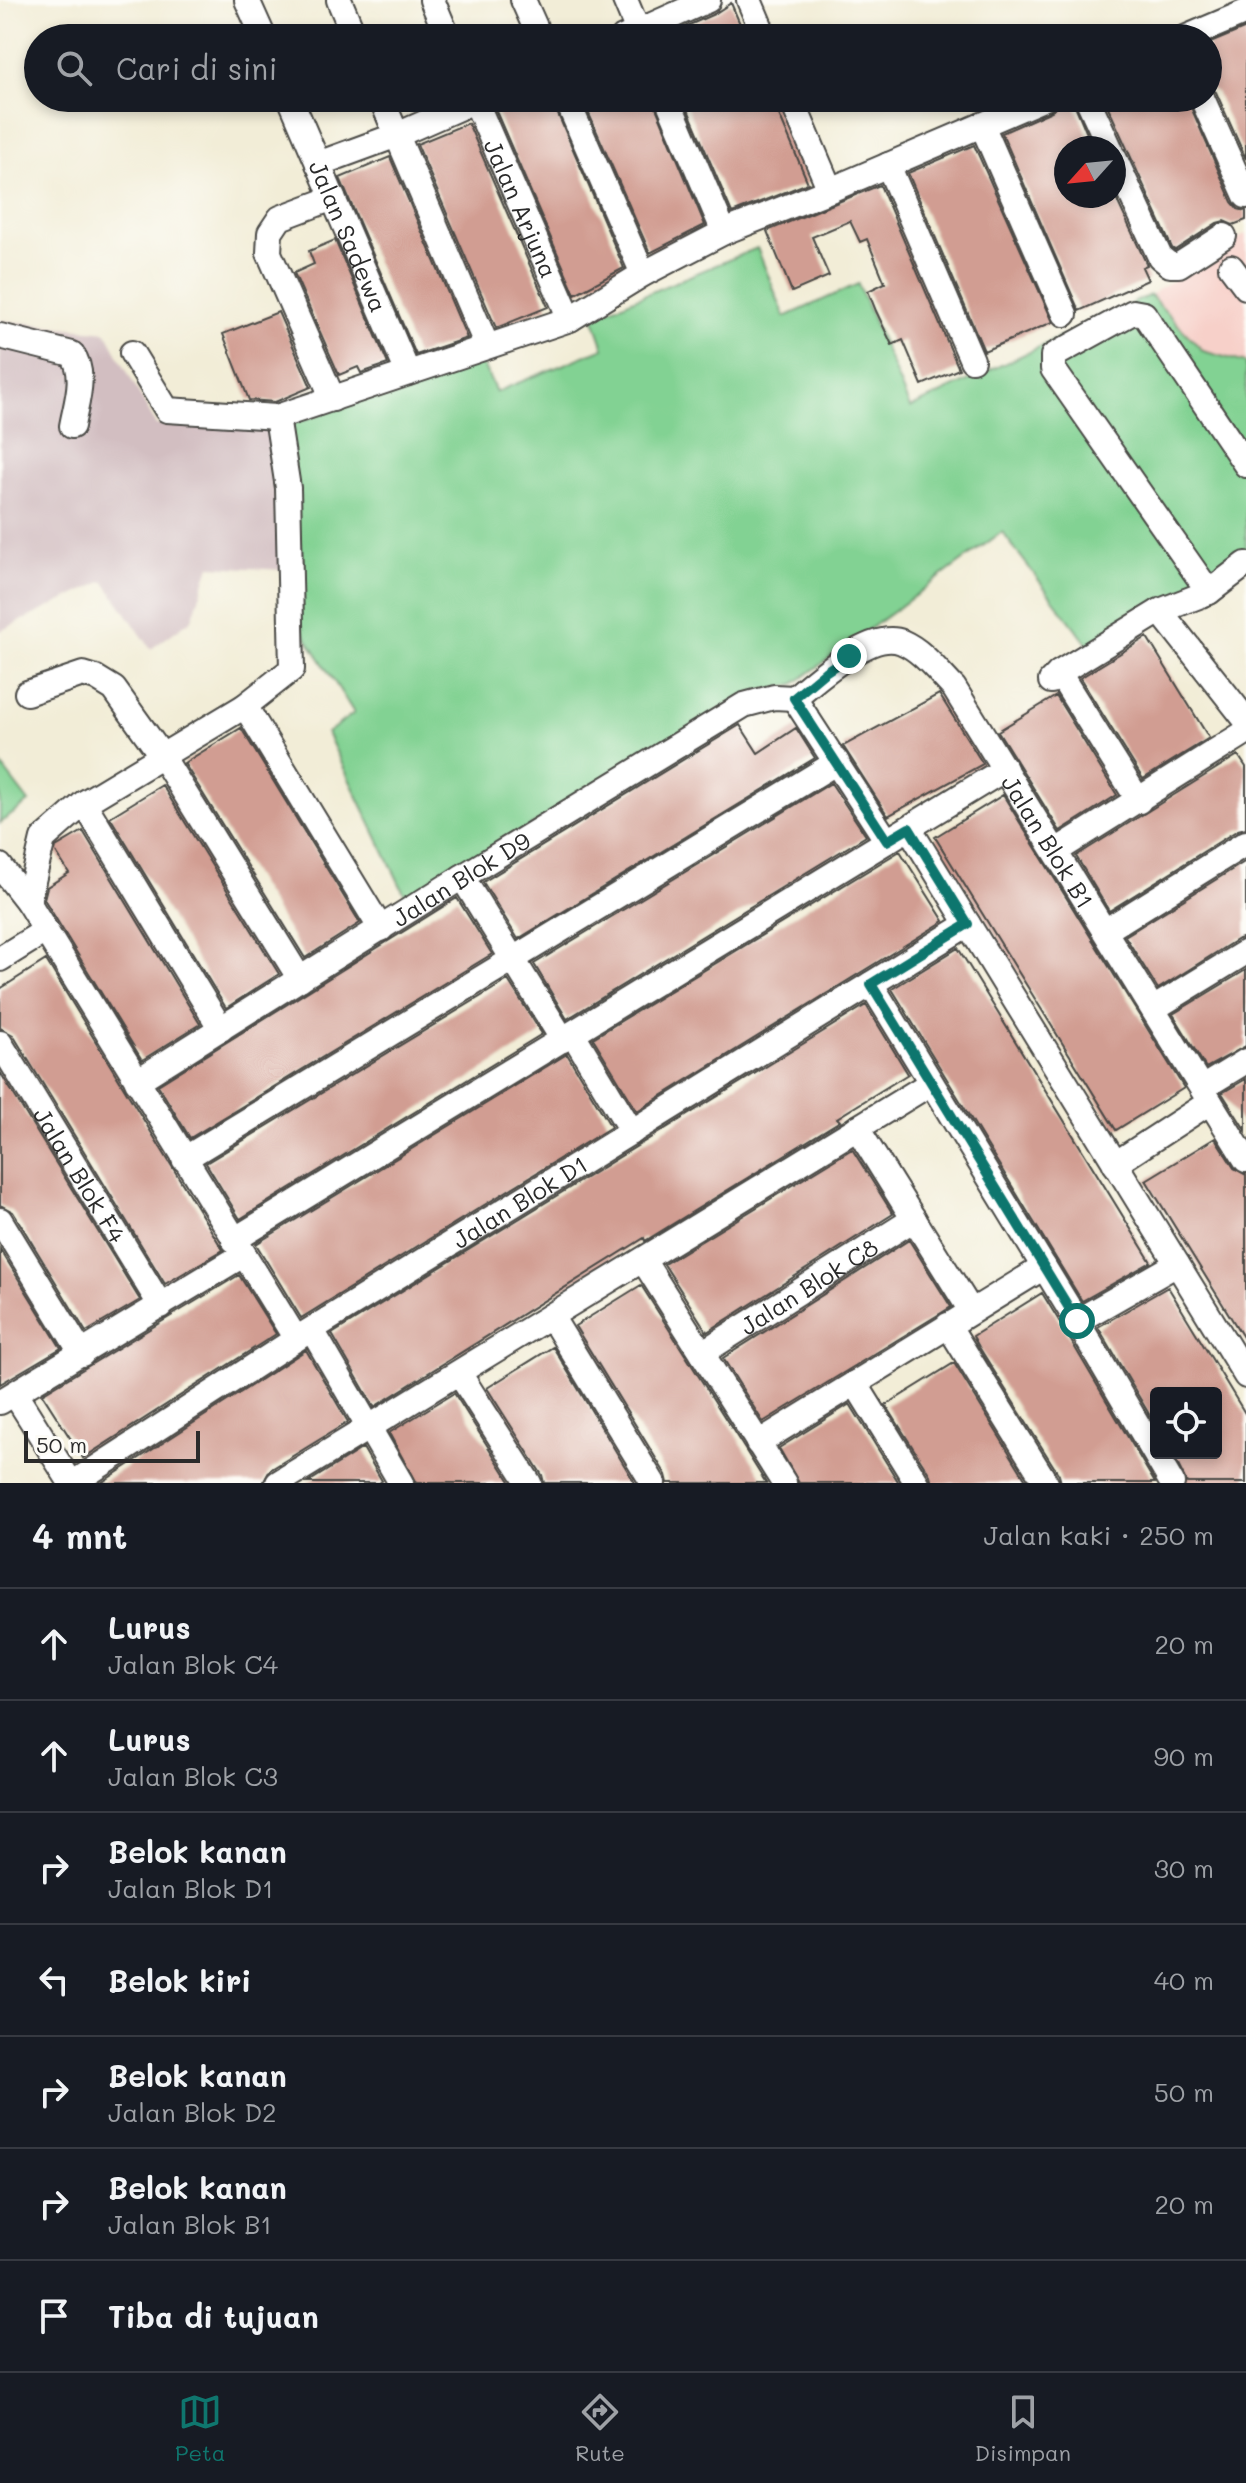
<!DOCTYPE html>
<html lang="id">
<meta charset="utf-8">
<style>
body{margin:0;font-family:Mali,sans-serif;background:#242831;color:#f1f3f6}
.controls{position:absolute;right:24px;bottom:24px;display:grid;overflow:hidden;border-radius:8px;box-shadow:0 4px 12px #0003}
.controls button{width:72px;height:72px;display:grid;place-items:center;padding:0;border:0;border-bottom:2px solid #363941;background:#171b24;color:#f1f3f6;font:40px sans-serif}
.compass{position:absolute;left:1054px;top:136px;width:72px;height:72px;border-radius:50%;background:#171b24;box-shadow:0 4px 12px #0003;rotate:243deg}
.scale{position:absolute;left:24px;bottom:20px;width:176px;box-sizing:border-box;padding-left:8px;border:4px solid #2b2b2b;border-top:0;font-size:22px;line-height:28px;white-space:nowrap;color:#2b2b2b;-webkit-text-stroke:6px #fdfcf7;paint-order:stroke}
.stop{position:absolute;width:24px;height:24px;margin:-18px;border:6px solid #0f766e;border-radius:50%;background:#fff}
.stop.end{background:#0f766e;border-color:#fff;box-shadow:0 2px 8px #0008}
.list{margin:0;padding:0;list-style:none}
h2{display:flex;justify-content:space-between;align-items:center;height:104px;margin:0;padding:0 32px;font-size:34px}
h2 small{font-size:26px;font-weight:400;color:#9ea1a6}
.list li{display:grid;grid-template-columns:52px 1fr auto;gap:24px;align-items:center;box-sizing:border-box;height:112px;padding:0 32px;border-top:2px solid #363941}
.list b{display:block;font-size:30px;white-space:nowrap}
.list p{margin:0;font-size:26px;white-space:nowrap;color:#9ea1a6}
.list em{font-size:26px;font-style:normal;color:#9ea1a6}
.icon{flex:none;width:44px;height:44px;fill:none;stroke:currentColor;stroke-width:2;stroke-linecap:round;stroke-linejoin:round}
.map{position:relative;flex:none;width:1246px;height:1483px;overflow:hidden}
.search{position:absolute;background:#171b24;box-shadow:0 4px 12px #0003;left:24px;right:24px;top:24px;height:88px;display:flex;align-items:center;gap:20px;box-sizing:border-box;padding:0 28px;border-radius:44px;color:#9ea1a6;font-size:30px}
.sheet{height:888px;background:#171b24}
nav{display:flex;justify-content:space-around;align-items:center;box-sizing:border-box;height:112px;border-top:2px solid #363941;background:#171b24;font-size:22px;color:#9ea1a6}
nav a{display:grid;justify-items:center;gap:4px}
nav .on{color:#0f766e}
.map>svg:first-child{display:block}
.built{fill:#f7d0c9}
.industrial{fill:#d2bec1}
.grass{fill:#82d293;stroke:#567e5f;stroke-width:2}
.building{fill:#d19d92}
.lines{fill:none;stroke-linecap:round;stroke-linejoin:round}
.minor-casing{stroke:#494845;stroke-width:28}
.minor{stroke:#fff;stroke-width:24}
.route{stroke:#0f766e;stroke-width:10}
.labels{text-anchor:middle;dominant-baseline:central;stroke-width:6;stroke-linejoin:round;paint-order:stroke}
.street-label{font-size:24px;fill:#2b2b2b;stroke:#fdfcf7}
</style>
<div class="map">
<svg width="1246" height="1483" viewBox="0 0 1246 1483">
<rect width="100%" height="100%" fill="#fdfcf7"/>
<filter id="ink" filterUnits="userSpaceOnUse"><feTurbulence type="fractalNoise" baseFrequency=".0125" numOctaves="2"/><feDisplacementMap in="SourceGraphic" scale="16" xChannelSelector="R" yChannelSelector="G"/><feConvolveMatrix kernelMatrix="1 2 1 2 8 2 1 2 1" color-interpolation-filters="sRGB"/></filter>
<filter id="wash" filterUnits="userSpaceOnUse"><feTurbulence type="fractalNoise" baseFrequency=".006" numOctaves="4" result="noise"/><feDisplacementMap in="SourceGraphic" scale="32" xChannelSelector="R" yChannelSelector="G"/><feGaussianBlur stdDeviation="1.8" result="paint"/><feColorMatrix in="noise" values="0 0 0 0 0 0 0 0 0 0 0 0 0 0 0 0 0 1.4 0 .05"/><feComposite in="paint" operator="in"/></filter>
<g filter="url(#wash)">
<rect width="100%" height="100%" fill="#f2edd7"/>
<path class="built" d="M1246 234V363L1203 351 1150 295Z"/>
<path class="industrial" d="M0 320 106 332 156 425 282 427 304 571 210 566 192 619 151 649 104 581 0 631Z"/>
<path class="grass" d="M757 248 785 317 858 284 910 408 1150 295 1203 351 1246 363V548L1092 650 1002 532 794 684 740 698 408 901 327 733 354 713 298 624 304 571 282 427 481 361 496 392 604 348 593 316Z
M0 764 29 802 0 823Z"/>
<g id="blocks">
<path class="building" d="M731 3 746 38H660L714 14Z
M1246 28V159L1216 92 1208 85V44Z
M520 98H551L624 268 575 294 495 109Z
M582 98H652L705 225 650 253Z
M683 98H772L808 183 732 213Z
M1060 98H1072L1093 148H1066V196H1115L1147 265 1142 267 1148 280 1079 311 1002 133 1052 111 1057 106Z
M1104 98H1187L1232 202 1238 209 1246 211V220L1233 225 1224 221 1217 223 1175 250 1172 248Z
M468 123 548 307 496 328 417 144Z
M974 145 1053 322 984 351 908 173Z
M390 157 467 338 416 355 340 178Z
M880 185 959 369 922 385 903 340 892 345 876 311 868 291 885 283 867 239 860 242 850 221 812 237 829 276 792 292 767 231Z
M335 240 388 364 361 373 358 367 339 375 294 273 314 264 309 251Z
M278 312 311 387 275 402 249 400 223 334Z
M1147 637 1209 738 1143 779 1080 678Z
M939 694 983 764 888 816 843 746Z
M1056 696 1117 795 1060 831 998 731Z
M740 725 758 753 796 728 815 758 518 939 483 882Z
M241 728 360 923 305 958 184 763Z
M1238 755 1246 767V828L1238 830 1109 911 1076 856Z
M831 783 866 836 567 1019 534 964Z
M162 785 279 974 226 1008 110 817Z
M1003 795 1184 1088 1116 1130 935 837Z
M83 831 200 1024 142 1060 44 899 47 887 69 873 55 851 56 847Z
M900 851 944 921 637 1111 593 1038Z
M1246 861V937L1238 939 1158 989 1125 936Z
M457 898 492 954 190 1138 158 1085Z
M958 948 1151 1262 1082 1301 892 989Z
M46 960 223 1250 165 1284 13 1035 0 1028V989Z
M1246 970V1046L1206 1068 1173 1014Z
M508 980 542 1034 240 1219 206 1163Z
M866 1005 908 1074 837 1118 840 1121 645 1241 644 1238 374 1407 332 1334Z
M567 1054 611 1127 301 1318 256 1244Z
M0 1072 140 1300 86 1332 13 1212 0 1205Z
M1246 1079V1131L1222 1093Z
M1215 1138 1234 1168 1246 1175V1342L1146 1180Z
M852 1149 893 1214 707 1332 664 1264Z
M909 1240 951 1307 763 1422 723 1358Z
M0 1249 61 1348 0 1384Z
M239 1275 276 1334 83 1458 42 1394Z
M641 1285 746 1451 766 1483H668L666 1475 575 1326Z
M1168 1287 1246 1415V1483H1187L1172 1453H1216V1393H1156V1426L1098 1327Z
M1042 1293 1064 1329 1155 1483H1061L1059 1475 979 1347 973 1336Z
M553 1347 635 1483H544L542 1475 487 1388Z
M306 1350 348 1422 270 1470 263 1483H101Z
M954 1363 1028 1483H932L930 1475 886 1405Z
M454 1393 461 1404 511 1483H416L389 1433Z
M850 1404 899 1483H799L779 1448Z
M363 1448 382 1481 379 1483H307Z"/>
</g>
</g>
<g filter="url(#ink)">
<use href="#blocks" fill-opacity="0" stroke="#494845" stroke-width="2"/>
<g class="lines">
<defs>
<g id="minor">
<path d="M247 0 264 38"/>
<path d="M339 0 355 38"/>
<path d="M432 0 448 38"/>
<path d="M523 0 540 38"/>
<path d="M625 0 641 38"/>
<path d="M749 0 765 38"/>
<path d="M623 38 708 0"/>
<path d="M1185 38 1246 12"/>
<path id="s1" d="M290 98 408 373"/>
<path d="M381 98 487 346"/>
<path id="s2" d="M474 98 570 319"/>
<path d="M566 98 643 274"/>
<path d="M667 98 724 232"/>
<path d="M791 98 830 190"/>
<path d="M1087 98 1110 148"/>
<path d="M1202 98 1246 196"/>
<path d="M982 125 1065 314"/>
<path d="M1114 157 1160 257 1170 265H1179L1224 236"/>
<path d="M318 164 397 135 481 98"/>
<path d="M888 165 972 360"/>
<path d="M333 198 280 218 270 233 269 253 333 399"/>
<path d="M1231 267 1246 287"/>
<path d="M0 336 72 354C87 374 76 403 72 426"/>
<path d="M132 353 167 410 277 417 570 319 643 274 724 232 830 190 1045 98"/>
<path d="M1209 592 1053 369V356L1133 312 1144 314 1246 465"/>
<path d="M1160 611 1246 720"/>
<path d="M1059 673 1139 801"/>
<path d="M1051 681 1059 673 1160 611 1209 592 1246 564"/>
<path d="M27 693 83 674 96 678 114 689 162 756 300 979"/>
<path id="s3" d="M794 698C816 679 872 629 902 642 923 651 938 672 954 688L1246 1160"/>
<path d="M794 698 887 841"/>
<path d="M245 706 381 929"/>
<path d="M84 803 221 1029"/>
<path d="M909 828 1246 1376"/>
<path d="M1056 851 1246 732"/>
<path d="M0 866 28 902 296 1339"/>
<path d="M462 877 563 1040"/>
<path d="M28 902 43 839 84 803 245 706 292 669 288 488 277 417"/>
<path d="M1105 931 1246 843"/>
<path d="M0 959 45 931"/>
<path d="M871 984 1077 1321 1172 1483"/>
<path d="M1153 1009 1246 952"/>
<path d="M573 1034 632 1132"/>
<path id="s4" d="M0 1043 161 1306"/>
<path id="s5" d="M137 1081 462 877 744 705 774 697 794 698"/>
<path d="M1202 1088 1246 1061"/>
<path d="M857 1128 971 1311"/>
<path d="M184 1159 837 762"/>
<path d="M1115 1164 1210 1102"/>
<path d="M0 1220 82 1354"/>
<path d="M234 1240 1005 769"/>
<path d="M643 1260 784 1483"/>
<path d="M551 1316 653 1483"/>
<path d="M1077 1321 1177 1264"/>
<path d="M948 1325 1046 1483"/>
<path d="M312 1330 401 1483"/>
<path id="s6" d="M702 1353 914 1219"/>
<path d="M459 1373 529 1483"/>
<path d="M855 1383 917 1483"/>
<path d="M15 1394 71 1483"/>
<path d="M0 1402 243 1255"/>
<path d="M758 1443 1044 1267"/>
<path id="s7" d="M73 1483 296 1339 968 924"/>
<path d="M278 1483 931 1083"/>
</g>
</defs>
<use href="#minor" class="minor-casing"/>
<use href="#minor" class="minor"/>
</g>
</g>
<g class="lines" filter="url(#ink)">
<path class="route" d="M849 656 825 672 794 698 887 841 909 828 968 924 871 984 1077 1321"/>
</g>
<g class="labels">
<g class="street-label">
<text stroke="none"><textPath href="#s2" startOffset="120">Jalan Arjuna</textPath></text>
<text stroke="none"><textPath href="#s1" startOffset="150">Jalan Sadewa</textPath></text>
<text stroke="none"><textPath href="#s3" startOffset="376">Jalan Blok B1</textPath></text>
<text stroke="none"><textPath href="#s5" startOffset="382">Jalan Blok D9</textPath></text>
<text stroke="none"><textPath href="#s4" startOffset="154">Jalan Blok F4</textPath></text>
<text stroke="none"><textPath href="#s7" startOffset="528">Jalan Blok D1</textPath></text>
<text stroke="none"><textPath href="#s6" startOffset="126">Jalan Blok C8</textPath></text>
</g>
</g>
</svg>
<div class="controls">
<button><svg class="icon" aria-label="locate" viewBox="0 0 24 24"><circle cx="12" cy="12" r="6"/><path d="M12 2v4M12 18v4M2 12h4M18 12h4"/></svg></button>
</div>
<svg class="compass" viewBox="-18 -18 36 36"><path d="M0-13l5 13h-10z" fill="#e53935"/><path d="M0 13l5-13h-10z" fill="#9ea1a6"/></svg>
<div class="scale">50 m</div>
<div class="stop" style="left:1077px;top:1321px"></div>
<div class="stop end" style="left:849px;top:656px"></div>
<div class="search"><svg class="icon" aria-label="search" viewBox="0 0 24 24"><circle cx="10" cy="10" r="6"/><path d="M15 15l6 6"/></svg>Cari di sini</div>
</div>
<section class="sheet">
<h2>4 mnt<small>Jalan kaki · 250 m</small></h2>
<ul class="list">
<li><svg class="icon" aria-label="ahead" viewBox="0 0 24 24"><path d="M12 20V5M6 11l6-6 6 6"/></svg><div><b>Lurus</b><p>Jalan Blok C4</p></div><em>20 m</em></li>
<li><svg class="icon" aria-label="ahead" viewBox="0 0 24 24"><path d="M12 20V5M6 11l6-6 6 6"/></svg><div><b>Lurus</b><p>Jalan Blok C3</p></div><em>90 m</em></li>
<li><svg class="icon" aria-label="right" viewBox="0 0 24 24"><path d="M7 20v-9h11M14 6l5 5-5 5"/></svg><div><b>Belok kanan</b><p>Jalan Blok D1</p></div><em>30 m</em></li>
<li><svg class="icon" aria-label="left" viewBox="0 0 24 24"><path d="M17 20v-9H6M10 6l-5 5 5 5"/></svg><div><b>Belok kiri</b></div><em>40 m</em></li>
<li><svg class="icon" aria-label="right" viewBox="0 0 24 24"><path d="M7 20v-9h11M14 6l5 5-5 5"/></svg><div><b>Belok kanan</b><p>Jalan Blok D2</p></div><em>50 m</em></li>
<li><svg class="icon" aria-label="right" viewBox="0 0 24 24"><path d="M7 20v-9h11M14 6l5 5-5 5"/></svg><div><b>Belok kanan</b><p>Jalan Blok B1</p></div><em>20 m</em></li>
<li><svg class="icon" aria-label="arrive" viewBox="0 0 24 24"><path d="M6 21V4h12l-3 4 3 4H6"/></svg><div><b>Tiba di tujuan</b></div></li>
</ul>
</section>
<nav>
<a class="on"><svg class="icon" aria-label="map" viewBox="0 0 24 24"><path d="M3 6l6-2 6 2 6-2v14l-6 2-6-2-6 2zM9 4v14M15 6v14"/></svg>Peta</a>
<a><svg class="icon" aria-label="directions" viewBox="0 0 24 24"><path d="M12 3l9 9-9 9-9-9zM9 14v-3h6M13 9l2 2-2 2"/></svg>Rute</a>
<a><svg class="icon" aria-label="saved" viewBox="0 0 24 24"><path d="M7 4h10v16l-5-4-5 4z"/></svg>Disimpan</a>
</nav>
